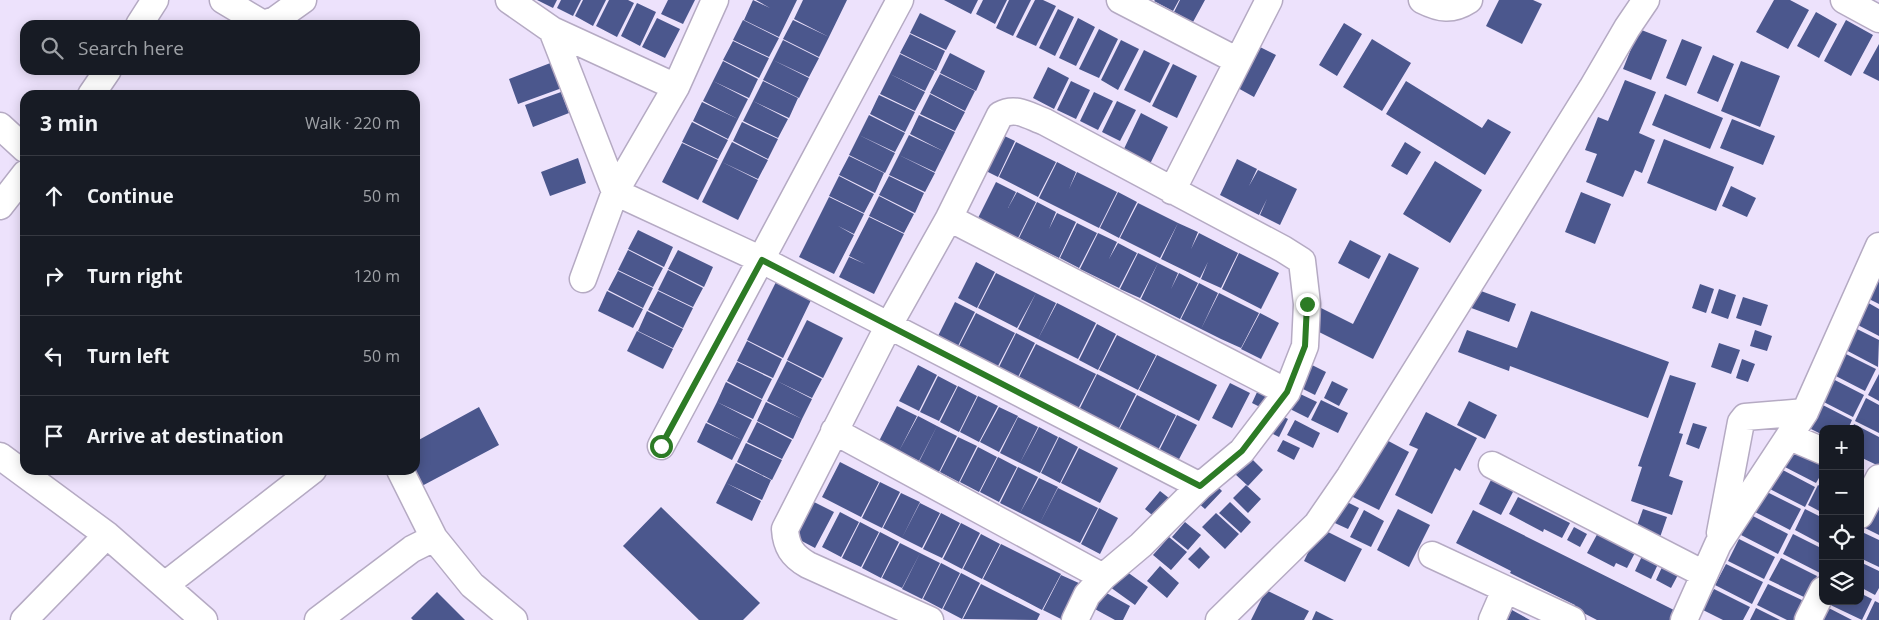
<!DOCTYPE html>
<meta charset="utf-8">
<style>
body{margin:0;font-family:"Open Sans",sans-serif;background:#242831;color:#f1f3f6}
.controls{position:absolute;right:15px;bottom:15px;display:grid;overflow:hidden;border-radius:10px;box-shadow:0 2px 12px #0003}
.controls button{width:45px;height:45px;display:grid;place-items:center;padding:0;border:0;border-bottom:1px solid #363941;background:#171b24;color:#f1f3f6;font:25px sans-serif}
.stop{position:absolute;width:15px;height:15px;margin:-11px;border:4px solid #2c7b25;border-radius:50%;background:#fff}
.stop.end{background:#2c7b25;border-color:#fff;box-shadow:0 1px 5px #0008}
.list{margin:0;padding:0;list-style:none}
h2{display:flex;justify-content:space-between;align-items:center;height:65px;margin:0;padding:0 20px;font-size:21px}
h2 small{font-size:16px;font-weight:400;color:#9ea1a6}
.list li{display:grid;grid-template-columns:32px 1fr auto;gap:15px;align-items:center;box-sizing:border-box;height:80px;padding:0 20px;border-top:1px solid #363941}
.list b{display:block;font-size:19px;white-space:nowrap}
.list em{font-size:16px;font-style:normal;color:#9ea1a6}
.icon{flex:none;width:28px;height:28px;fill:none;stroke:currentColor;stroke-width:2;stroke-linecap:round;stroke-linejoin:round}
.map{position:relative;flex:none;width:1879px;height:620px;overflow:hidden}
.search{position:absolute;background:#171b24;box-shadow:0 2px 12px #0003;left:20px;top:20px;width:400px;height:55px;display:flex;align-items:center;gap:12px;box-sizing:border-box;padding:0 18px;border-radius:15px;color:#9ea1a6;font-size:19px}
.panel{position:absolute;background:#171b24;box-shadow:0 2px 12px #0003;left:20px;top:90px;width:400px;height:385px;border-radius:15px}
.map>svg:first-child{display:block}
.building{fill:#4b578d}
.lines{fill:none;stroke-linecap:round;stroke-linejoin:round}
.minor-casing{stroke:#b5aac3;stroke-width:29}
.minor{stroke:#fff;stroke-width:26}
.route{stroke:#2c7b25;stroke-width:6}
</style>
<div class="map">
<svg width="1879" height="620" viewBox="0 0 1879 620">
<rect width="100%" height="100%" fill="#ede2fc"/>
<path class="building" d="M537 0H557L553 8Z
M561 0H581L573 16 557 8Z
M583 0H606L593 26 575 16Z
M609 0H628L634 3 617 37 596 26Z
M668 0H695L683 24 661 14Z
M753 0 770 8 756 0H797L779 37 744 20Z
M803 0H847L829 37 794 19Z
M944 0H978L971 14Z
M983 0H1007L995 24 976 14Z
M1009 0H1031L1013 36 996 28Z
M1035 0H1043L1056 6 1036 46 1016 37Z
M1155 0H1179L1173 11 1154 1Z
M1180 0H1205L1193 22 1174 12Z
M1499 0H1533L1542 4 1522 44 1486 26Z
M1774 0H1790L1809 10 1788 49 1756 32Z
M637 3 656 12 640 46 621 36Z
M1058 9 1074 17 1055 56 1039 48Z
M1816 12 1837 24 1819 58 1797 46Z
M920 13 956 31 946 50 910 33Z
M657 18 680 29 665 58 642 47Z
M1078 18 1095 27 1076 66 1059 58Z
M743 20 779 38 769 57 733 40Z
M793 20 829 37 819 57 783 39Z
M1846 20 1873 35 1851 76 1824 61Z
M1344 23 1362 34 1337 76 1319 65Z
M1099 29 1118 39 1099 78 1079 69Z
M1639 29 1667 40 1651 80 1623 69Z
M910 34 945 51 936 71 900 53Z
M1372 39 1411 63 1382 111 1343 87Z
M1682 39 1702 47 1686 86 1666 78Z
M783 40 819 58 809 77 773 60Z
M1121 40 1139 49 1118 90 1101 80Z
M733 41 769 58 759 78 723 60Z
M1879 44V81L1863 73Z
M1258 46 1276 55 1254 97 1236 87Z
M1144 50 1170 63 1150 103 1124 90Z
M950 53 985 71 976 91 940 73Z
M900 54 935 71 925 91 890 74Z
M1713 55 1734 64 1718 102 1697 93Z
M773 60 809 78 799 98 763 80Z
M723 61 758 79 749 98 713 81Z
M1741 61 1780 76 1760 127 1721 111Z
M553 62 562 88 518 104 509 79Z
M1173 64 1197 76 1177 118 1152 106Z
M1048 67 1069 78 1054 109 1033 98Z
M890 74 925 92 915 111 880 94Z
M940 74 975 91 965 111 930 93Z
M1625 80 1656 92 1639 133 1655 140 1642 173 1635 170 1623 197 1586 182 1597 154 1585 150 1598 117 1608 121Z
M713 81 748 99 738 119 703 101Z
M763 81 798 98 789 118 753 101Z
M1071 81 1090 90 1076 119 1057 110Z
M1406 81 1482 128 1488 119 1511 132 1485 175 1386 114Z
M561 92 569 113 533 127 525 105Z
M1094 92 1113 101 1098 130 1080 121Z
M930 94 965 112 955 131 920 114Z
M1665 94 1723 118 1710 149 1652 125Z
M879 95 915 112 905 132 870 114Z
M753 101 788 119 778 138 743 121Z
M1117 101 1136 110 1120 141 1102 132Z
M702 102 738 119 728 139 693 121Z
M1141 113 1168 127 1150 164 1123 151Z
M869 115 905 133 895 152 859 135Z
M919 115 955 132 945 152 910 134Z
M1732 119 1775 136 1763 165 1720 148Z
M692 122 728 140 718 159 682 142Z
M742 122 778 139 768 159 733 141Z
M996 132 1015 141 998 177 978 167Z
M859 135 895 153 885 173 849 155Z
M909 135 945 152 935 172 899 155Z
M1664 139 1734 167 1716 211 1647 183Z
M732 142 768 160 758 179 722 162Z
M1016 142 1036 152 1028 168 1036 152 1056 162 1038 197 999 177Z
M1405 142 1421 152 1407 175 1391 166Z
M682 143 718 160 698 200 662 182Z
M899 155 935 173 925 192 889 175Z
M849 156 884 173 875 193 839 175Z
M578 158 586 183 550 196 541 172Z
M1237 159 1257 169 1249 186 1258 170 1297 189 1280 225 1260 215 1267 199 1259 215 1220 195Z
M1435 161 1482 190 1450 243 1403 214Z
M722 162 758 180 738 220 702 202Z
M1057 162 1076 172 1069 189 1077 172 1117 192 1099 228 1079 218 1087 202 1079 218 1039 198Z
M839 176 874 194 864 213 829 196Z
M889 176 924 193 915 213 879 195Z
M996 182 1016 192 1008 208 1017 192 1036 202 1018 238 978 218Z
M1731 186 1756 198 1747 217 1722 206Z
M1118 192 1137 202 1119 238 1100 228Z
M1581 192 1611 204 1595 244 1565 232Z
M879 196 914 214 904 233 869 216Z
M829 197 864 214 854 234 838 226 854 235 834 274 799 257Z
M1037 202 1056 212 1049 229 1057 213 1076 222 1059 258 1019 238Z
M1138 203 1178 223 1160 258 1140 248 1148 232 1140 248 1120 238Z
M869 217 904 234 874 294 839 277 849 257 865 264 849 256Z
M1077 223 1097 233 1079 268 1060 258Z
M1178 223 1198 232 1191 249 1199 233 1238 253 1221 288 1201 279 1208 262 1200 278 1161 259Z
M638 230 673 247 664 267 628 249Z
M1098 233 1117 242 1109 259 1118 243 1137 253 1119 288 1080 269Z
M1350 240 1381 256 1369 279 1338 263Z
M628 250 663 268 653 287 618 270Z
M678 250 713 267 704 287 668 269Z
M1138 253 1158 263 1140 298 1120 289Z
M1239 253 1279 273 1261 309 1222 289Z
M1389 253 1419 268 1373 359 1309 327 1319 307 1353 324Z
M976 262 995 272 977 308 958 298Z
M1158 263 1178 273 1171 289 1179 273 1198 283 1180 319 1141 299Z
M668 270 703 288 693 307 658 290Z
M618 271 653 288 643 308 608 290Z
M996 273 1036 293 1017 328 978 308Z
M1878 278 1879 279V304L1867 298Z
M777 280 812 298 783 358 747 340Z
M1199 283 1218 293 1201 329 1181 319Z
M1700 284 1714 289 1706 313 1692 308Z
M1473 288 1516 304 1509 322 1466 306Z
M1719 289 1736 295 1728 319 1711 313Z
M607 291 643 309 633 328 598 311Z
M658 291 693 308 683 328 648 310Z
M1036 293 1056 303 1038 339 1018 329Z
M1219 293 1259 313 1241 348 1221 339 1229 323 1221 339 1201 329Z
M1743 297 1768 305 1761 326 1736 318Z
M1865 301 1879 309V336L1854 323Z
M955 302 975 312 957 348 937 338Z
M1057 303 1096 323 1078 359 1038 339Z
M647 311 683 329 673 348 638 331Z
M1531 311 1669 362 1648 418 1510 366 1509 371 1458 352 1467 330 1517 348Z
M976 313 1015 333 997 368 958 348Z
M1260 313 1279 323 1261 359 1241 349Z
M807 320 843 338 823 378 787 360Z
M1097 324 1116 334 1098 370 1079 360Z
M1853 327 1879 340 1878 367 1842 348Z
M1755 330 1772 336 1767 351 1750 346Z
M637 331 673 349 663 369 627 351Z
M1016 333 1035 343 1017 379 998 369Z
M1117 335 1156 355 1138 390 1099 370Z
M747 341 782 359 773 378 737 361Z
M1719 343 1740 350 1731 374 1711 367Z
M1036 344 1076 364 1058 399 1018 379Z
M1840 351 1876 369 1865 391 1830 373Z
M1157 355 1217 385 1199 421 1139 390Z
M1742 359 1755 364 1748 382 1736 378Z
M787 361 822 379 812 398 777 381Z
M737 362 772 379 762 399 727 381Z
M1306 362 1326 372 1315 395 1295 385Z
M1076 364 1096 374 1078 409 1058 399Z
M918 365 937 375 919 411 899 401Z
M1097 374 1136 394 1118 430 1079 410Z
M1879 374V401L1868 395Z
M1670 375 1696 383 1679 433 1683 434 1669 476 1683 481 1672 515 1631 501 1642 467 1638 466Z
M938 376 957 386 939 421 920 412Z
M1827 376 1864 395 1853 417 1816 398Z
M777 381 812 399 802 419 767 401Z
M1332 381 1348 389 1339 406 1324 398Z
M726 382 762 400 753 419 717 402Z
M1230 383 1250 393 1232 428 1212 418Z
M958 386 977 396 959 432 940 422Z
M1258 390 1269 395 1262 408 1252 403Z
M1294 391 1317 402 1308 418 1286 407Z
M1137 395 1176 415 1158 450 1119 430Z
M978 396 998 406 979 442 960 432Z
M1866 398 1879 405V433L1855 421Z
M1321 400 1348 413 1338 433 1311 420Z
M1469 401 1497 415 1485 439 1457 425Z
M1815 401 1852 420 1848 429H1823V435L1803 425Z
M717 402 752 420 742 440 707 422Z
M766 402 802 419 793 439 757 421Z
M897 406 917 416 899 451 879 441Z
M479 407 499 445 420 487 412 470H415V442Z
M999 407 1018 416 999 452 980 442Z
M1426 412 1477 438 1460 471 1455 468 1432 514 1395 495 1418 449 1409 445Z
M1177 415 1197 425 1178 461 1159 451Z
M1280 415 1288 419 1279 437 1271 433Z
M918 416 937 426 919 461 899 451Z
M1018 417 1038 427 1020 463 1000 453Z
M1295 420 1320 433 1313 448 1287 435Z
M757 422 792 440 782 459 747 442Z
M706 423 742 440 732 460 697 442Z
M1693 423 1707 427 1699 449 1686 444Z
M1854 424 1879 437V466L1860 457V429H1852Z
M937 426 957 436 939 472 919 462Z
M1039 427 1058 437 1040 473 1020 463Z
M1379 436 1409 452 1379 510 1349 495Z
M958 437 977 446 959 482 940 472Z
M1059 437 1078 447 1060 483 1041 473Z
M1283 440 1300 448 1294 460 1277 451Z
M746 443 782 460 772 480 737 462Z
M1792 444 1823 459V471L1816 483 1781 465Z
M978 447 997 457 979 492 960 482Z
M1079 448 1118 468 1100 503 1061 483Z
M998 457 1017 467 999 502 980 492Z
M1251 458 1263 470 1248 486 1235 474Z
M840 462 879 482 861 517 822 497Z
M736 463 771 480 762 500 726 483Z
M1018 467 1038 477 1020 513 1000 503Z
M1779 468 1815 487 1805 507 1768 488Z
M1039 478 1058 487 1040 523 1020 513Z
M1492 478 1514 490 1501 515 1479 504Z
M880 482 900 492 882 528 862 518Z
M726 483 761 501 752 521 716 503Z
M1214 483 1222 491 1205 509 1197 502Z
M1246 485 1261 499 1248 513 1233 498Z
M1818 485 1823 488V513L1808 505Z
M1058 488 1098 508 1080 543 1040 523Z
M1763 490 1801 509 1790 530 1753 511Z
M1160 491 1174 502 1158 520 1145 509Z
M901 493 920 502 902 538 883 528Z
M1337 497 1359 508 1348 529 1326 519Z
M1518 497 1570 523 1562 538 1544 529 1543 532 1509 514Z
M814 502 834 512 815 548 796 538Z
M1230 502 1251 522 1241 533 1219 513Z
M920 503 940 513 922 548 902 538Z
M661 507 760 603 743 620H699L623 546Z
M1875 507 1879 509V535L1865 528Z
M1099 508 1118 518 1100 554 1081 544Z
M1398 509 1430 525 1409 567 1377 550Z
M1643 509 1667 517 1658 543 1634 534Z
M1805 509 1823 518V545L1795 530Z
M1364 510 1384 521 1371 547 1350 537Z
M1473 510 1678 612 1674 620H1597L1574 608 1575 605 1510 573 1511 571 1456 543Z
M840 512 859 522 841 557 822 547Z
M941 513 960 523 942 558 923 549Z
M1216 513 1239 534 1225 549 1202 527Z
M1751 515 1788 534 1778 554 1741 535Z
M860 522 879 532 861 567 842 558Z
M1185 522 1201 535 1188 550 1172 537Z
M961 523 980 533 962 569 943 559Z
M1574 527 1587 534 1580 547 1567 540Z
M1320 528 1362 549 1345 582 1304 561Z
M1600 529 1637 549 1627 568 1616 563 1614 567 1587 553Z
M880 532 899 542 881 578 862 568Z
M1862 532 1879 540V567L1860 558V535Z
M981 534 1000 544 982 579 963 569Z
M1793 534 1823 549V567L1820 573 1783 554Z
M1169 537 1187 552 1171 570 1153 555Z
M1739 539 1775 557 1764 579 1728 561Z
M900 543 920 553 902 588 882 578Z
M1001 544 1061 574 1042 610 983 579Z
M1200 547 1210 557 1199 569 1188 559Z
M920 553 940 563 922 599 902 589Z
M1643 554 1659 562 1651 579 1635 571Z
M1781 558 1817 576 1806 598 1769 580Z
M1860 562 1879 571V588L1875 595 1860 587Z
M941 563 960 573 942 609 923 599Z
M1726 564 1763 582 1752 604 1715 585Z
M1663 565 1679 573 1671 588 1656 580Z
M1160 566 1179 583 1167 598 1147 581Z
M1123 569 1148 587 1135 605 1110 587Z
M961 573 980 583 962 619 943 609Z
M1061 575 1081 584 1063 620 1043 610Z
M981 584 1040 614 1037 620 963 619Z
M1768 584 1804 601 1795 620H1787L1757 605Z
M1714 589 1750 607 1743 620H1723L1703 610Z
M1266 590 1309 611 1304 620H1251Z
M1103 591 1130 606 1123 620H1115L1093 608Z
M437 592 465 620H413L411 618Z
M1860 593 1872 599 1862 620 1822 601H1860Z
M1875 601 1879 603V620H1866Z
M1821 604 1852 620H1813Z
M1756 608 1780 620H1750Z
M1512 610 1530 620H1507Z
M1316 611 1334 620H1312Z"/>
<g class="lines">
<defs>
<path id="minor" d="M223 0 263 24 275 20 303 0
M509 0 552 30 676 87
M1120 0 1238 61
M1422 0C1440 9 1452 11 1469 0
M1844 0 1879 19
M139 25 155 0
M552 30 615 192 762 260 1200 486
M91 95 108 70
M0 126 25 149
M1172 191 1269 0
M0 206 25 174
M949 218 1287 392
M583 279 615 192 676 87 715 0
M834 431 1103 577
M1790 437 1823 451
M661 446 900 0
M0 456 107 535 204 620
M1492 465 1704 574
M400 470 434 538
M1860 515 1879 478
M1720 533 1741 422 1745 417 1805 412
M1432 555 1572 620
M165 585 313 470
M24 620 107 535
M318 620 412 549 434 538 472 585 514 620
M930 620 808 565C792 556 786 546 785 529L889 325 949 218 1000 115C1016 106 1029 116 1045 122L1283 249 1302 261 1307 304 1305 346 1287 392 1242 451 1200 486 1141 545 1103 577 1087 595 1075 620
M1219 620 1317 524 1350 476 1592 88 1627 28 1646 0
M1492 620 1505 590
M1684 620 1718 544 1805 412 1879 246
M1808 620 1823 590"/>
</defs>
<use href="#minor" class="minor-casing"/>
<use href="#minor" class="minor"/>
</g>
<g class="lines">
<path class="route" d="M661 446 762 260 1200 486 1242 451 1287 392 1305 346 1307 304"/>
</g>
</svg>
<div class="controls">
<button>+</button>
<button>−</button>
<button><svg class="icon" aria-label="locate" viewBox="0 0 24 24"><circle cx="12" cy="12" r="6"/><path d="M12 2v4M12 18v4M2 12h4M18 12h4"/></svg></button>
<button><svg class="icon" aria-label="layers" viewBox="0 0 24 24"><path d="M12 4l9 5-9 5-9-5zM3 14l9 5 9-5"/></svg></button>
</div>
<div class="stop" style="left:661px;top:446px"></div>
<div class="stop end" style="left:1307px;top:304px"></div>
<div class="search"><svg class="icon" aria-label="search" viewBox="0 0 24 24"><circle cx="10" cy="10" r="6"/><path d="M15 15l6 6"/></svg>Search here</div>
<section class="panel">
<h2>3 min<small>Walk · 220 m</small></h2>
<ul class="list">
<li><svg class="icon" aria-label="ahead" viewBox="0 0 24 24"><path d="M12 20V5M6 11l6-6 6 6"/></svg><div><b>Continue</b></div><em>50 m</em></li>
<li><svg class="icon" aria-label="right" viewBox="0 0 24 24"><path d="M7 20v-9h11M14 6l5 5-5 5"/></svg><div><b>Turn right</b></div><em>120 m</em></li>
<li><svg class="icon" aria-label="left" viewBox="0 0 24 24"><path d="M17 20v-9H6M10 6l-5 5 5 5"/></svg><div><b>Turn left</b></div><em>50 m</em></li>
<li><svg class="icon" aria-label="arrive" viewBox="0 0 24 24"><path d="M6 21V4h12l-3 4 3 4H6"/></svg><div><b>Arrive at destination</b></div></li>
</ul>
</section>
</div>
